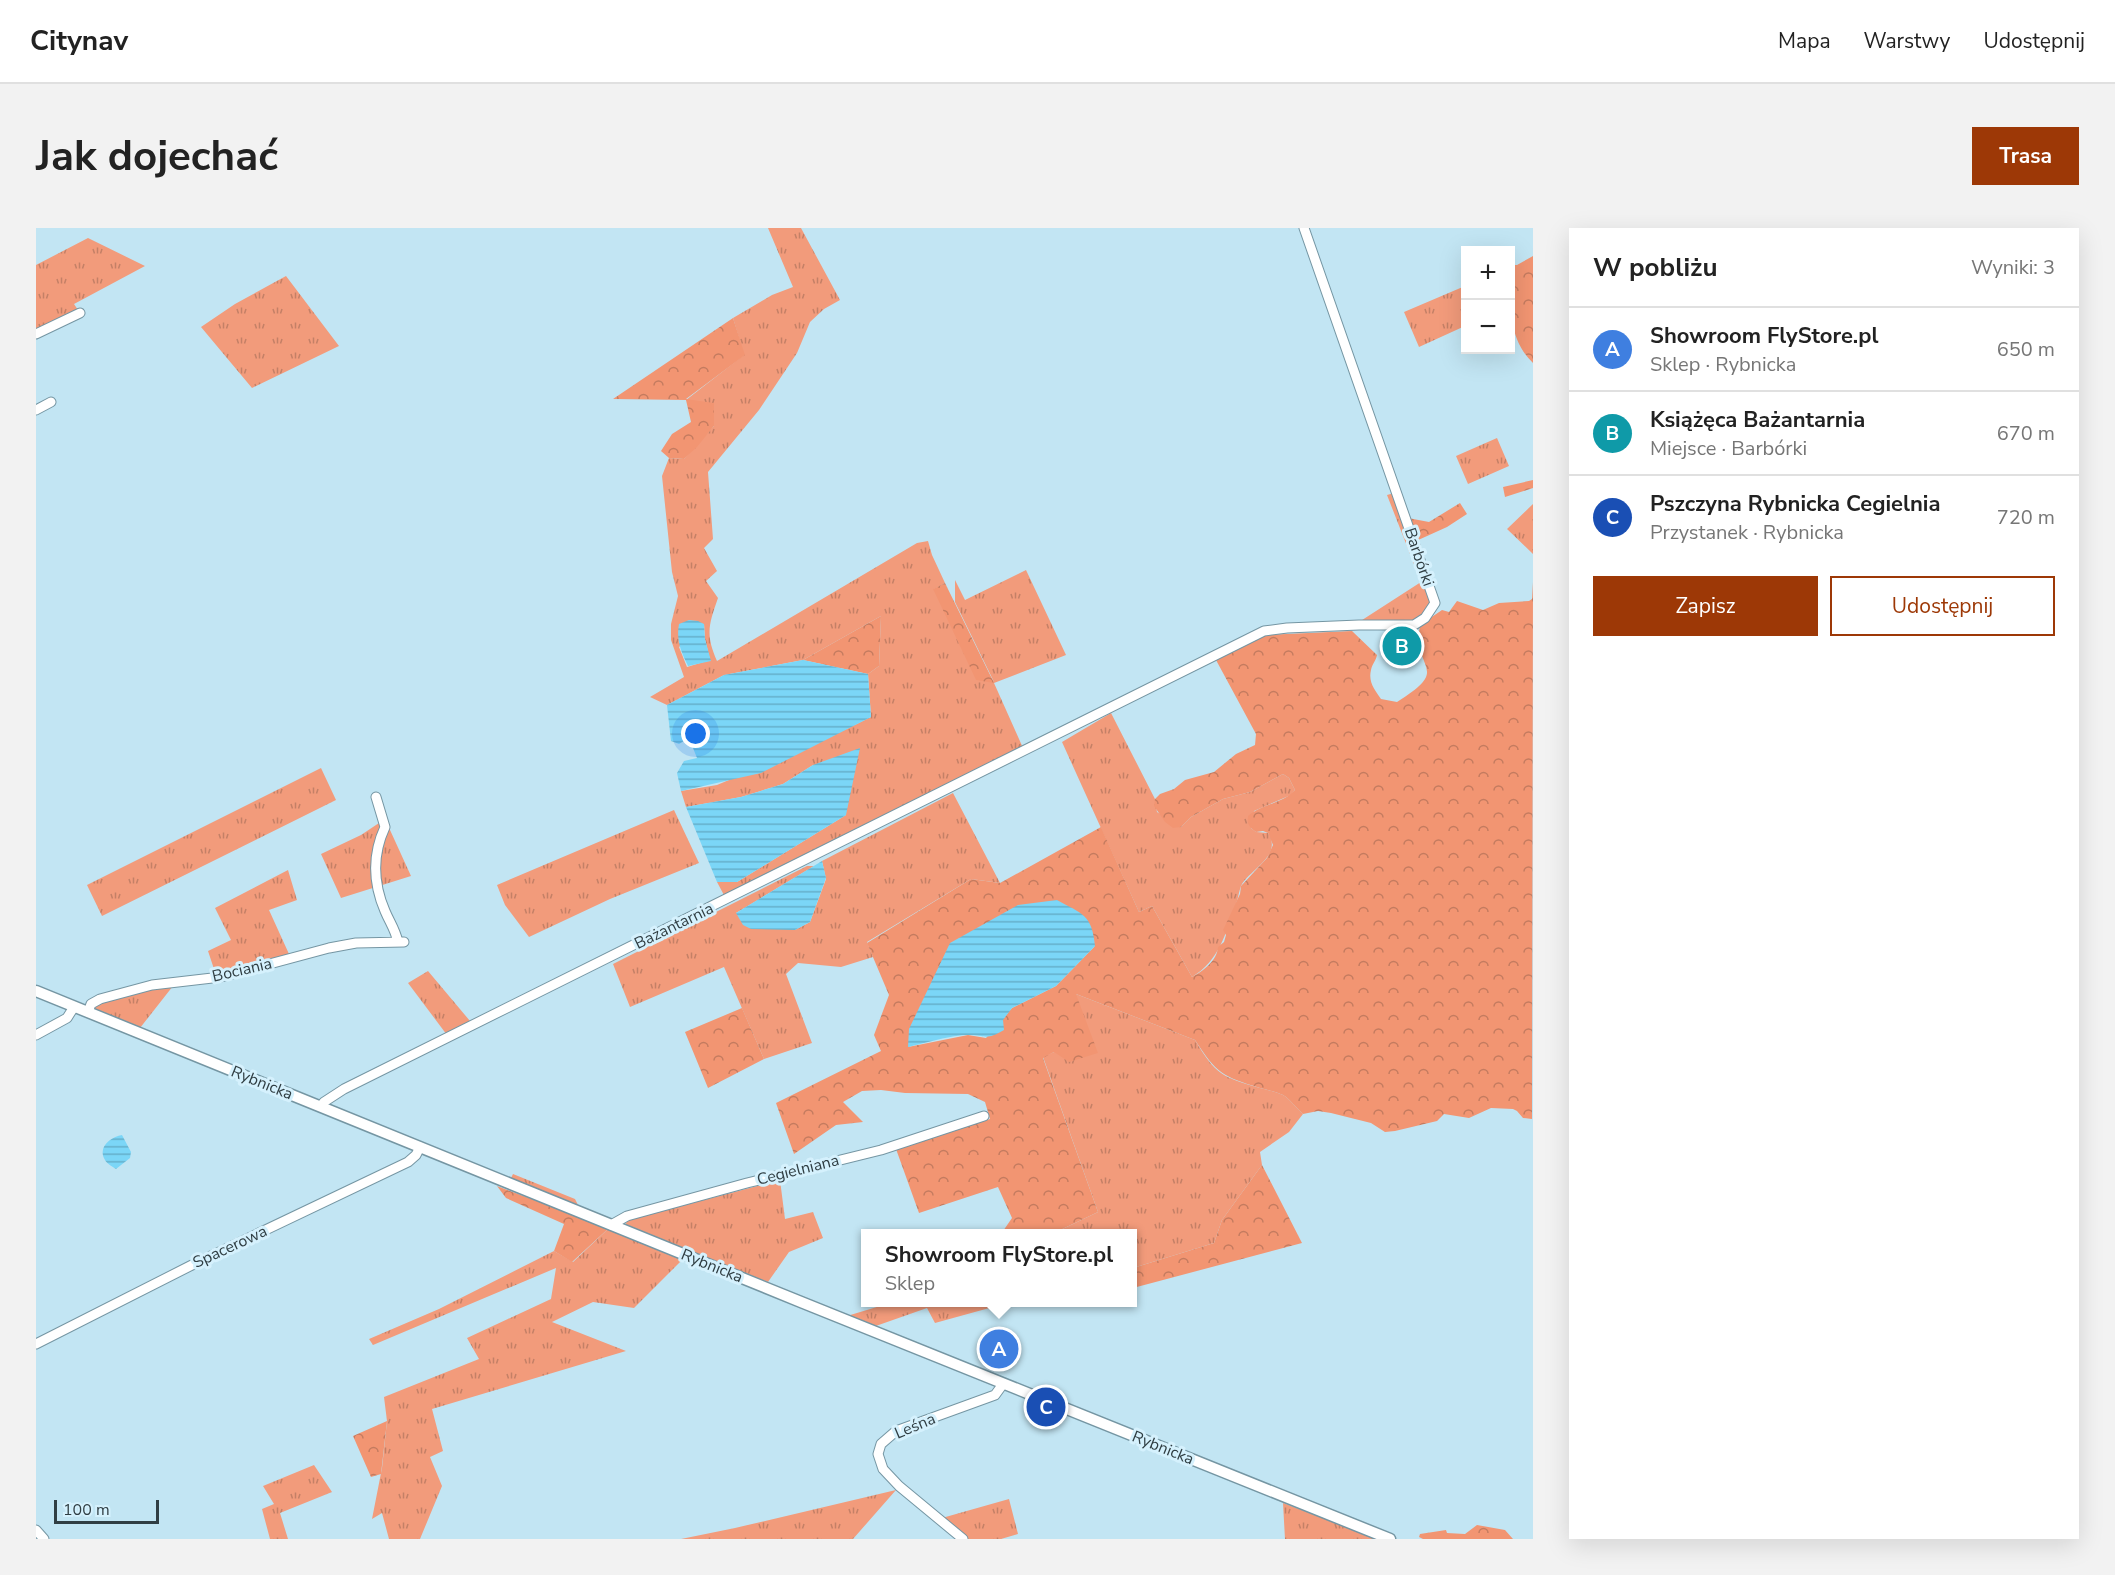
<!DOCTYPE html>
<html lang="pl">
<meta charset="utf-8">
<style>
body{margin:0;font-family:"Nunito Sans",sans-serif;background:#f2f2f2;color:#222}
.controls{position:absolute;right:18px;top:18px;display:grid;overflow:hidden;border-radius:0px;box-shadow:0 6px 24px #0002}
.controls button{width:54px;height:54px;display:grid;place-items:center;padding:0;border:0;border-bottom:2px solid #e0e0e0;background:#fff;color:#222;font:30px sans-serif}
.scale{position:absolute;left:18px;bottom:15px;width:105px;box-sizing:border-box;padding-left:6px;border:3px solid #303e43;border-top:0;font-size:16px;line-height:21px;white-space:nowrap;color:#303e43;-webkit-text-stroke:4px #d5f1fd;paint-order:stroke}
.you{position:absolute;left:660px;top:506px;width:21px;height:21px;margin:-15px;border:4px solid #fff;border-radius:50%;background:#1a73e8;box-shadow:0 0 0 9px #1a73e833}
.badge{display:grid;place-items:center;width:39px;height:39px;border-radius:50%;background:#9d3806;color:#fff;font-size:20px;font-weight:700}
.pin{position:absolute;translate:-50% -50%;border:3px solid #fff;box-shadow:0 2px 6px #0006}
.popup{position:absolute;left:825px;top:1001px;width:276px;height:78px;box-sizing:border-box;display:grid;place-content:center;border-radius:0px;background:#fff;filter:drop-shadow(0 2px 4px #0005);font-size:20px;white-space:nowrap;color:#767676}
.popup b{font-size:22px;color:#222}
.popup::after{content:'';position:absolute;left:50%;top:100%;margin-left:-12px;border:12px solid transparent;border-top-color:#fff}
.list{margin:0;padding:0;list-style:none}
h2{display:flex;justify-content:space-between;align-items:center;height:78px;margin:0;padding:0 24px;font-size:26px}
h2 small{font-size:20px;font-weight:400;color:#767676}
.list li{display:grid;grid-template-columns:39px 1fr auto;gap:18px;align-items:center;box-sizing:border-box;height:84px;padding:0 24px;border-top:2px solid #e0e0e0}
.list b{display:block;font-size:22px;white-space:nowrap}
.list p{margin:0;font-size:20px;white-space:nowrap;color:#767676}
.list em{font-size:20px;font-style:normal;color:#767676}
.actions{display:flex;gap:12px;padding:18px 24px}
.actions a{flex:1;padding:14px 0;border:2px solid #9d3806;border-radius:0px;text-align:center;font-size:21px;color:#9d3806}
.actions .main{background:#9d3806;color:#fff}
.map{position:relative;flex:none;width:1497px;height:1311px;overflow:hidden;border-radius:0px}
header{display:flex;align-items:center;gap:36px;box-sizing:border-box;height:84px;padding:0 30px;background:#fff;border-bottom:2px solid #e0e0e0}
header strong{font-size:28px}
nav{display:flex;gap:33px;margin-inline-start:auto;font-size:21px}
.intro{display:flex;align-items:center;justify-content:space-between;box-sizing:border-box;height:144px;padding:0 36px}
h1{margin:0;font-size:42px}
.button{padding:15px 27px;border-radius:0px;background:#9d3806;color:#fff;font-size:21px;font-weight:700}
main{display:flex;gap:36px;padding:0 36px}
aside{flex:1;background:#fff;border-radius:0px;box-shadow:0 6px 24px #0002}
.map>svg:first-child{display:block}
.grass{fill:url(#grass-tufts);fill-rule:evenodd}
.forest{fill:url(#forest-crowns);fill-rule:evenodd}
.water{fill:url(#water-rules)}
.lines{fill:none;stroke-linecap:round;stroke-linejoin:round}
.minor-casing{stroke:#7596a3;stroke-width:11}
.major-casing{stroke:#7596a3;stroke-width:13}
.minor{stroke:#fff;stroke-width:9}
.major{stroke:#fff;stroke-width:10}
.labels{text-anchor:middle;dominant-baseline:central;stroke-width:6;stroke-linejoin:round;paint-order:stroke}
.street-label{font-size:16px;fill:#303e43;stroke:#d5f1fd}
</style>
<header>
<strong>Citynav</strong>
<nav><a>Mapa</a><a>Warstwy</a><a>Udostępnij</a></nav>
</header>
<div class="intro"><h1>Jak dojechać</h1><a class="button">Trasa</a></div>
<main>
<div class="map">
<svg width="1497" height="1311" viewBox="0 0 1497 1311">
<defs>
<pattern id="grass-tufts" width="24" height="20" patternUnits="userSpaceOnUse" patternTransform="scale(1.5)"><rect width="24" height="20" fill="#f29b7b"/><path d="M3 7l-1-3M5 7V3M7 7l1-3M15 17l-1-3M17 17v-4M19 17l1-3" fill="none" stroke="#c48066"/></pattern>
<pattern id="forest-crowns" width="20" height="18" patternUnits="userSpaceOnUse" patternTransform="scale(1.5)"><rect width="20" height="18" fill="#f29572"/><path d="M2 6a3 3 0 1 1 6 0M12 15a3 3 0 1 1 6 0" fill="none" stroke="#c47b5f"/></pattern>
<pattern id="water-rules" width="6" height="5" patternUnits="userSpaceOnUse" patternTransform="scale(1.5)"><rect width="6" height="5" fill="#7bd6f7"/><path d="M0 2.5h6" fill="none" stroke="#65afca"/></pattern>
</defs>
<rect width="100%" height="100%" fill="#c2e5f3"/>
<path class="grass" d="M732 0H765L804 72 788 81 774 94 761 125 723 182 672 244 677 311 668 320 681 343 670 353 682 370C673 396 669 406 681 433L881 315 892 313 896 327 909 355 898 361 958 454 919 374V352L929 372 990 342 1030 427 958 455 987 520 689 669 681 654H701L810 587 777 537 747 556 705 569 650 579 645 563 681 557 790 511 835 489 832 446 843 438 845 388 767 432 688 447 631 477 614 469 648 449 635 412V396L642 368 636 344 626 248 633 230 648 231 678 198 650 172 708 127 697 90 736 67 757 59ZM668 396 669 411 674 432 651 439 643 419Z
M52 10 109 38 38 76 44 85 0 108V37Z
M250 48 303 118 216 160 165 99 199 76Z
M1429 58V98L1383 119 1368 84Z
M1461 210 1473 238 1432 256 1420 228Z
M1358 265 1396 375 1387 388 1375 395 1323 394 1385 354 1351 267Z
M1497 276V326L1471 301Z
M1075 485 1119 571 1121 584 1145 599 1155 589 1187 571 1214 564 1247 546 1253 550 1259 562 1255 567 1218 583 1215 600 1220 604 1232 605C1247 628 1214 641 1205 658 1203 663 1202 671 1200 676 1190 705 1183 733 1156 749L1116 678 1103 684 1026 514Z
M285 540 300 572 66 688 51 657Z
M917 565 964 655 935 651 831 714 837 729 805 739 762 735 750 746 776 815 728 831 688 739 594 779 577 736 771 638H778L700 685 759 702 774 694 790 651 786 633Z
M638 582 663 635 574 671 493 709 469 677 461 657Z
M349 591 375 648 305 670 285 626 325 607Z
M252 642 261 672 233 682 253 726 185 746 179 744 172 723 195 712 179 680Z
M392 743 434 793 411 807 372 755Z
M137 758 104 800 58 781C67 768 120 761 137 758Z
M1040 766 1159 812C1180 847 1186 849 1224 860 1232 862 1240 864 1247 867 1253 870 1261 881 1267 886L1253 904 1224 924 1226 937 1186 992 1178 1015 1097 1040 1096 1006 1018 1005 1062 984 1007 829 1018 824Z
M477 946 539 971 543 979 474 952Z
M744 952 749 991 777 984 787 1010 753 1024 732 1054 589 997 592 992Z
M573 1000 647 1031 598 1080 557 1074 516 1094 590 1123 396 1181 407 1223 394 1229 406 1258 384 1311H353L346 1285 336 1291 346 1240 351 1193 348 1169 443 1131 431 1110 515 1071 520 1040 337 1117 333 1111 403 1081 518 1023 537 1034Z
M854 1075H957V1079L899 1095 891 1080 837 1099 811 1088Z
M278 1237 296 1264 244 1285 252 1311H234L226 1281 238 1276 227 1258Z
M860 1262 817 1311H645L699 1300Z
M973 1271 982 1306 965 1311H931L906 1290Z
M1247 1275 1342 1311H1249Z"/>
<path class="forest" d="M1497 28V135C1470 109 1474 71 1474 37H1481Z
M697 90 709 127 650 171 678 175V198L661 219 648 231 633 230 625 223 636 206 655 194 650 172 577 171Z
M1497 252V260L1469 269 1467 259Z
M1424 275 1431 286 1411 299 1380 313 1372 290 1393 294Z
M1497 354 1496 891 1487 890 1481 883 1477 881 1455 880 1433 890 1408 886 1401 893 1359 903 1349 904 1335 895 1295 885 1282 883 1267 886C1261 881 1253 870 1247 867 1240 864 1232 862 1224 860 1186 848 1181 846 1159 812L1040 766 1062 825 1033 834 1018 824 1007 830 1062 984 1018 1005 965 1006 976 990 962 959 883 985 860 921 954 891 949 874 932 866 869 865 845 862 826 863 807 874 827 894 800 897 758 926 740 875 845 823 838 807 853 767 831 715 935 651 964 655 1065 599 1103 684 1116 678 1156 749C1167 743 1181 733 1182 719L1188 714 1190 707 1187 702 1204 666 1205 658 1231 630 1237 617 1232 605 1227 603 1220 604C1213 599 1211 596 1212 588 1226 576 1248 575 1259 562L1253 550 1247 546 1214 564 1187 571 1155 589 1145 599 1137 600 1129 594 1118 578 1119 571 1124 566 1138 561 1149 552 1178 544 1200 526 1219 517 1220 506 1180 432 1228 407 1316 403 1341 427C1340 433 1336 436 1335 442 1332 454 1339 462 1345 471L1361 474C1417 439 1376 444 1384 397L1406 382 1413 384 1421 373 1447 382 1463 375 1493 373 1496 371ZM1059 718 1020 758 976 780 950 810 932 807 872 819Z
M909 355 958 455 940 452 897 361Z
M845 388 843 438 832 446 767 432Z
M706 780 728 831 672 860 649 804Z
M1226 937 1266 1015 1097 1060V1040L1178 1015 1186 992Z
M461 958 573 1000 536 1034 518 1023 528 996 470 970Z
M351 1193 345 1246 335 1249 317 1208Z
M1441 1297 1469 1302 1477 1311H1387L1383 1309 1384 1306 1410 1302 1411 1305 1429 1306Z"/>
<path class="water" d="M653 392 662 393 668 396 669 411 675 433 652 438C645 424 640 412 643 396Z
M767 432 832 446 835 489 725 545 645 563 641 545 648 533 661 530 653 510 643 516 635 513 631 477 688 447Z
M824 520 810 587 701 654H681L650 579 705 569 747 556 777 537Z
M786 633 790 650 774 694 759 702 715 701 707 697 700 685Z
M1021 672C1046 686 1056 686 1059 718L1020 758 976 780 967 792 968 802C949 813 951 807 932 807 916 807 889 815 872 819L873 801 914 715 982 677Z
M86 907 95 924 94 930 80 941C77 939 71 936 69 932 61 919 75 909 86 907Z"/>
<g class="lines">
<defs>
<path id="minor" d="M0 106 44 85
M0 182 15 174
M340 569 349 599C336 627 337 655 349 683 354 695 359 701 362 714
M52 784 55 776 64 771 116 757 185 749 293 720 320 715 368 714
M0 807 31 790 38 779
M285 878 288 874 308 861 1228 403 1251 400 1323 397H1378L1389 390 1399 375 1268 0
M575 997 591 988 711 955 845 922 948 888
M0 1116 156 1037 372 934 380 927 384 919
M0 1302 8 1311
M927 1311 863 1258 847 1241 842 1226 845 1216 860 1203 959 1167 967 1156"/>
<path id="major" d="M0 763 765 1074 1354 1311"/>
</defs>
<use href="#minor" class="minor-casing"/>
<use href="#major" class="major-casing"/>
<use href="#minor" class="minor"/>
<use href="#major" class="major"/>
</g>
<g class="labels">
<g class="street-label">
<text transform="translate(1383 329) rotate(71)">Barbórki</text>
<text transform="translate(638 698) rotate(-26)">Bażantarnia</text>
<text transform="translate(206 742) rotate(-13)">Bociania</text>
<text transform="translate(226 855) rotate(22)">Rybnicka</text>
<text transform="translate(762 942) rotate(-14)">Cegielniana</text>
<text transform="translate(194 1019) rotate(-25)">Spacerowa</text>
<text transform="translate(676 1038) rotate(22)">Rybnicka</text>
<text transform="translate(879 1198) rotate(-23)">Leśna</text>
<text transform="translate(1127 1220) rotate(22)">Rybnicka</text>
</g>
</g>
</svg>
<div class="controls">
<button>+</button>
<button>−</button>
</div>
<div class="scale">100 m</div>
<div class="you"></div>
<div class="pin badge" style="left:963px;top:1121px;background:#3f7fe0">A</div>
<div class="popup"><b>Showroom FlyStore.pl</b>Sklep</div>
<div class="pin badge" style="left:1366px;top:418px;background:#0f9aa8">B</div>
<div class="pin badge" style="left:1010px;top:1179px;background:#1a4fb4">C</div>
</div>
<aside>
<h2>W pobliżu<small>Wyniki: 3</small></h2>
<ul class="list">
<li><span class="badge" style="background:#3f7fe0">A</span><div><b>Showroom FlyStore.pl</b><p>Sklep · Rybnicka</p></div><em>650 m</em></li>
<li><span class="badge" style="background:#0f9aa8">B</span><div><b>Książęca Bażantarnia</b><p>Miejsce · Barbórki</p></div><em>670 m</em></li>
<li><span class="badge" style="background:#1a4fb4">C</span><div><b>Pszczyna Rybnicka Cegielnia</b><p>Przystanek · Rybnicka</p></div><em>720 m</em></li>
</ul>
<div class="actions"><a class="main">Zapisz</a><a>Udostępnij</a></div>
</aside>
</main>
